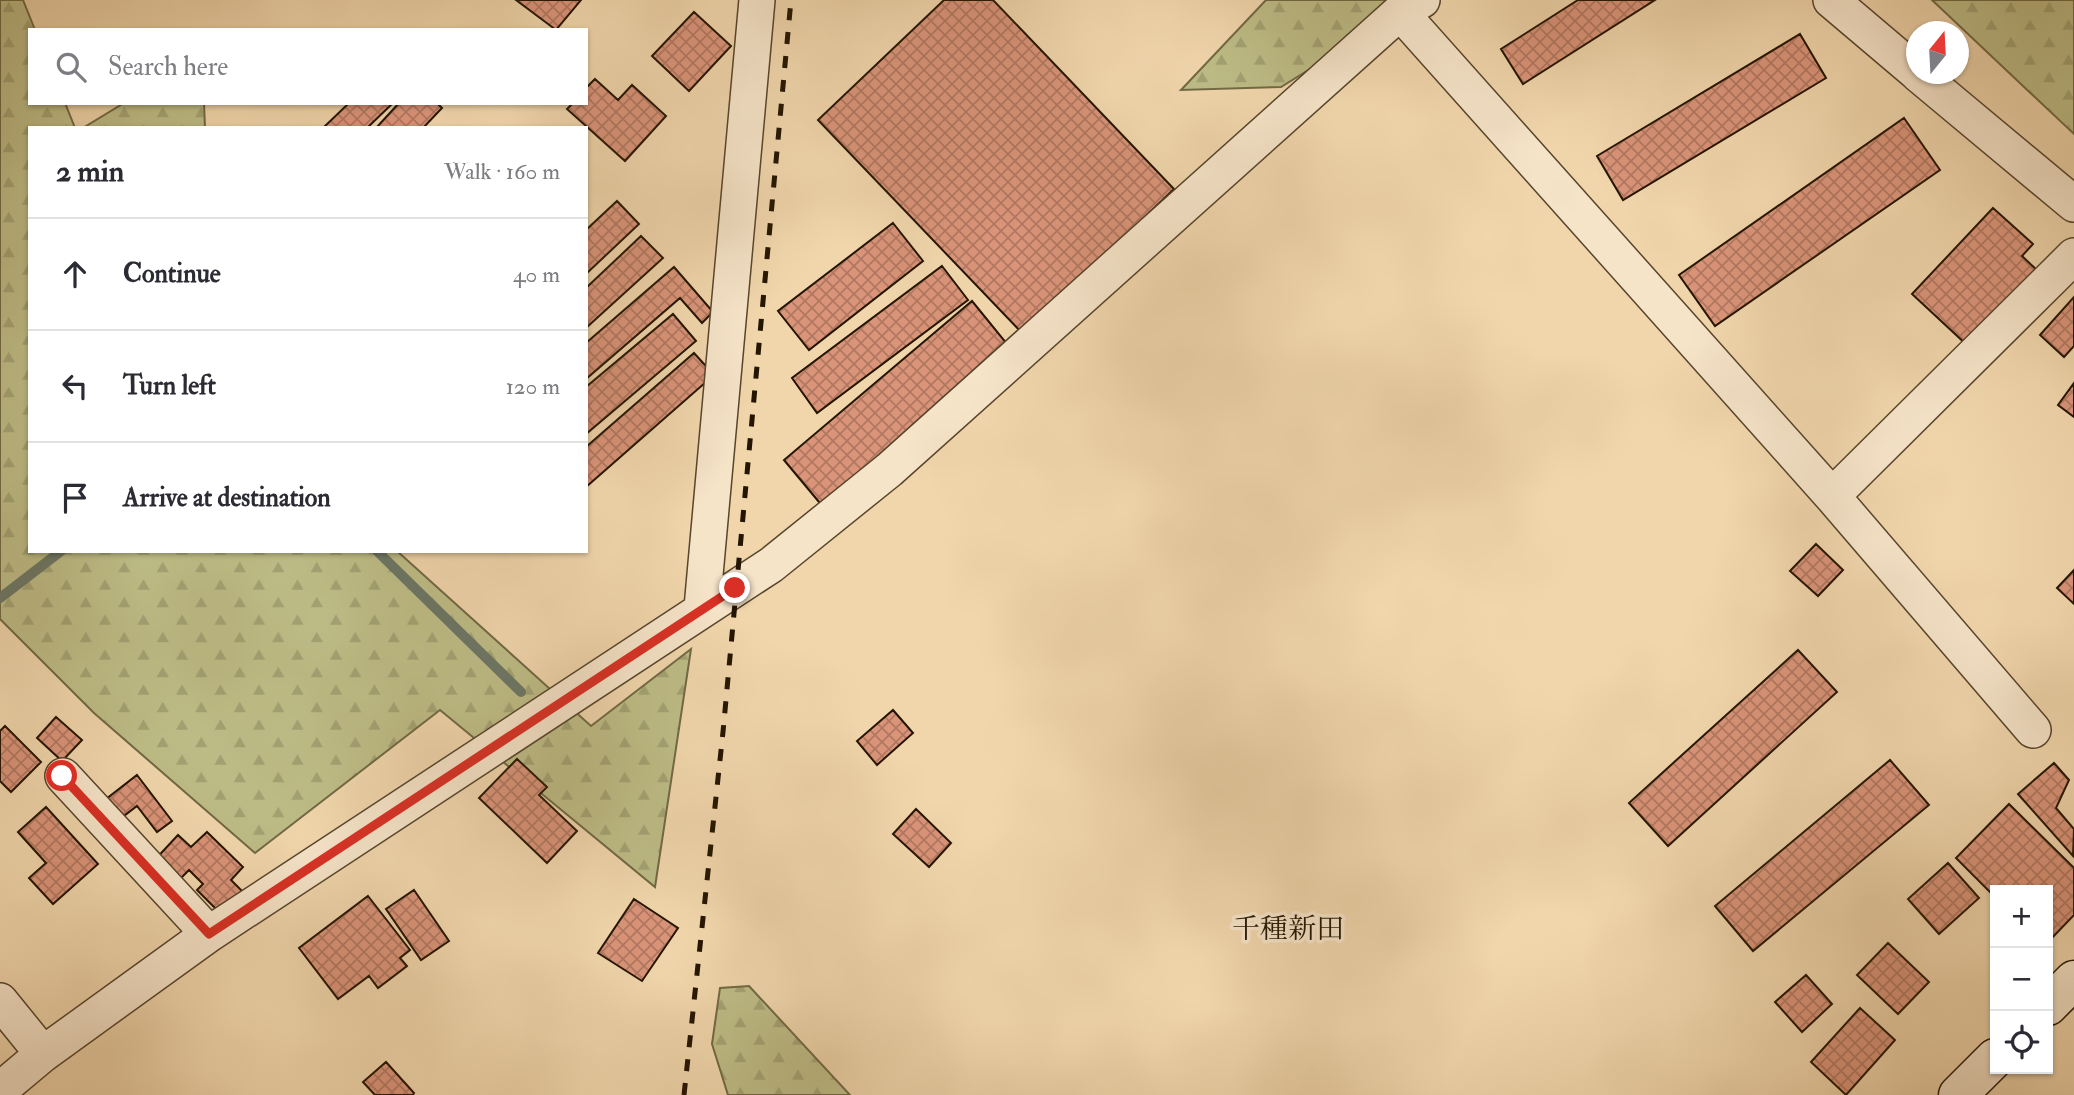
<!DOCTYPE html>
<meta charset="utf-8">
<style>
body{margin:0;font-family:"IM FELL Double Pica","Noto Serif JP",serif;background:#f2f2f3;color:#2b2b33}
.controls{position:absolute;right:21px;bottom:21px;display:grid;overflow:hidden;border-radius:0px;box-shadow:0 2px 5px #0004}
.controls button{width:63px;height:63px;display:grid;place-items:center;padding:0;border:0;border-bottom:2px solid #e1e1e2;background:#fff;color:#2b2b33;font:35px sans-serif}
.compass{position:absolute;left:1906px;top:21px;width:63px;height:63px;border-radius:50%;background:#fff;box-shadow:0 2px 5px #0004;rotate:18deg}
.stop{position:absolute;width:21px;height:21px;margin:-16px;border:5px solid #d93025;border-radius:50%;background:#fff}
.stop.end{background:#d93025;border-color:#fff;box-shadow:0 2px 7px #0008}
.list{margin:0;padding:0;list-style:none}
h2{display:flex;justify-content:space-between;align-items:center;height:91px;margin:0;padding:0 28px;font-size:30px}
h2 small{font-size:23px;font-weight:400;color:#7c7c81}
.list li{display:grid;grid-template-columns:46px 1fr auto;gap:21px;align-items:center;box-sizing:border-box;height:112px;padding:0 28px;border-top:2px solid #e1e1e2}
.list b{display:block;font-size:26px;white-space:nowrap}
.list em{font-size:23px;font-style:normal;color:#7c7c81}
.icon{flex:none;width:38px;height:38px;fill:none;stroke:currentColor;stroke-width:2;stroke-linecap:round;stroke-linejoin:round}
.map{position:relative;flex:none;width:2074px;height:1095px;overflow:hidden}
.search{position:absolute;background:#fff;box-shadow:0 2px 5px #0004;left:28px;top:28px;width:560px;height:77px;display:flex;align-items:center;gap:18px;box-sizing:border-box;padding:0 24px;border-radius:0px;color:#7c7c81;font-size:26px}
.panel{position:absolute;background:#fff;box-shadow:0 2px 5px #0004;left:28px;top:126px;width:560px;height:427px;border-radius:0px}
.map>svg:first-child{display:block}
.forest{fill:url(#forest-firs);stroke:#716944;stroke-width:2}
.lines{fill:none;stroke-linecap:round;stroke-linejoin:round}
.stream{stroke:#6b7766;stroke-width:10}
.building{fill:url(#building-cross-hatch);stroke:#241501;stroke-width:2}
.minor-casing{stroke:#57452c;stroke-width:38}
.secondary-casing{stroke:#241501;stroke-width:41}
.minor{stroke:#f6e4c9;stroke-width:35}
.secondary{stroke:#f6e4c9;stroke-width:38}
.rail{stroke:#241501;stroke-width:5;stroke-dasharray:12 12;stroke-linecap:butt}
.route{stroke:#d93025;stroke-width:9}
.labels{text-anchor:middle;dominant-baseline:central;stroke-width:7;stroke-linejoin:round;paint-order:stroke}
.quarter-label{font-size:28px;fill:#241501;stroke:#f6e4c9}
</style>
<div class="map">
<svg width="2074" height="1095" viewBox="0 0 2074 1095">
<defs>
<pattern id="forest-firs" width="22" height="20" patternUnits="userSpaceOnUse" patternTransform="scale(1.75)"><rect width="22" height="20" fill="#bebd87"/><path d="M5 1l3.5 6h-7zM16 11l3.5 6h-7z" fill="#a3a273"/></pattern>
<pattern id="building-cross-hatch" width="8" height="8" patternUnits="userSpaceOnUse" patternTransform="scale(1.75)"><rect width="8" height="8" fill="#da9479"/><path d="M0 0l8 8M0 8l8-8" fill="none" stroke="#b17861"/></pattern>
</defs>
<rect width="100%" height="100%" fill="#f1d6ac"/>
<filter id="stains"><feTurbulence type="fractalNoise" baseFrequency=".00286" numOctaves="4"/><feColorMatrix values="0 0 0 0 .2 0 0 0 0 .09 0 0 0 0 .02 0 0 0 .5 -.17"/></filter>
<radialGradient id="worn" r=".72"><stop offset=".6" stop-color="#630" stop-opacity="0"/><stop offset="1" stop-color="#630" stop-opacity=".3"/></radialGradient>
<path class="forest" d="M0 0H23L35 30H30V103H65L75 128H30V551H397L591 726 691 649 655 887 440 710 255 853 94 713 0 619Z
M1266 0H1421L1281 87 1181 90Z
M1932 0H2074V134Z
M124 103H204L205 128H83Z
M749 986 850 1095H728L712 1044 720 988Z"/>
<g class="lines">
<path class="stream" d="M377 551 521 692
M0 598 61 551"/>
</g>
<path class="building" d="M516 0H581L556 30Z
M944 0H993L1174 189 1023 334 818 120Z
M1578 0H1655L1523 84 1501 49Z
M694 12 731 46 689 91 652 56Z
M1800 34 1826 78 1623 200 1597 156Z
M595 79 618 100 632 85 666 116 625 161 567 109 573 103H586V88Z
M349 103H393L367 128H323Z
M399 103H437L442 108 423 128H376Z
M1904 118 1940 170 1715 326 1679 275Z
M617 201 639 224 586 274V230Z
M1993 208 2033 244 2022 256 2039 272 1968 346 1912 294Z
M893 223 923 261 809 350 778 311Z
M641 236 663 258 586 328V288Z
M942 266 968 300 817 413 792 378Z
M674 267 713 312 702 323 680 298 586 379V343Z
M2074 297V346L2064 357 2040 335Z
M972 301 1012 350 824 508 784 460Z
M673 314 696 341 586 434V387Z
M694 353 714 375 586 487V447Z
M2074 383V417L2058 405Z
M1816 544 1843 570 1818 596 1790 571Z
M2074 570V604L2057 588Z
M1798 650 1837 692 1668 846 1629 803Z
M893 710 913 733 877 765 857 741Z
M56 717 82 740 62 761 37 738Z
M5 726 41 762 11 792 0 781V731Z
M517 759 547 787 539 795 577 831 547 863 479 798Z
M1890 760 1929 805 1753 951 1715 906Z
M2054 763 2069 780 2056 808 2074 829 2073 856 2018 794Z
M137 775 172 821 157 832 137 806 116 822 101 803Z
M2009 804 2074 868V915L2048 942V890H1995V897L1956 858Z
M46 807 98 864 53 904 29 878 46 863 18 832Z
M916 809 951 843 929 867 893 834Z
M207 832 243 867 231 880 247 896 225 918 197 890 203 884 189 870 173 886 151 864 178 835 191 847Z
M1948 863 1979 898 1939 934 1908 899Z
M414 890 449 941 421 960 386 909Z
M368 896 410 950 400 958 407 966 378 988 369 976 338 999 299 948Z
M634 899 678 928 642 981 598 953Z
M1888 943 1929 982 1898 1014 1857 975Z
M1806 975 1832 1004 1802 1032 1775 1002Z
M1860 1008 1895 1040 1846 1095 1811 1062Z
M386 1062 414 1093 413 1095H375L363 1082Z"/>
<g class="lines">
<defs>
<path id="minor" d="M1831 0 1916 72
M1400 12 1832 496 2033 730
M1918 74 2074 204
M1832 496 2074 256
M702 608 757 0
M63 776 209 934
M0 1001 43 1054
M0 1090 43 1054 209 934 771 565 889 470 1400 12 1422 0"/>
<path id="secondary" d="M2048 1006 2074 980
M1958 1095 1995 1058"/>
</defs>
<use href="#minor" class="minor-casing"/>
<use href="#secondary" class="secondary-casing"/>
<use href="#minor" class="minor"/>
<use href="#secondary" class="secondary"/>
<path class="rail" d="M684 1095 723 732 791 0"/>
</g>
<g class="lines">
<path class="route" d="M62 776 209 934 735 588"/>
</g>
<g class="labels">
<g class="quarter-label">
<text x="1288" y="929">千種新田</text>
</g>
</g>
<rect width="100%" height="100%" filter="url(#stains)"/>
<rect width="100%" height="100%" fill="url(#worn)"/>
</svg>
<div class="controls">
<button>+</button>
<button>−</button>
<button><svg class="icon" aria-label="locate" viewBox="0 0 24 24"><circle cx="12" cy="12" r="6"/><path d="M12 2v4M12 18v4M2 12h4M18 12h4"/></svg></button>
</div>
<svg class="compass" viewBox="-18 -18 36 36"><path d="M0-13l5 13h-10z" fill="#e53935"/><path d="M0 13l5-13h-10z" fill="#7c7c81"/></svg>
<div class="stop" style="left:62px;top:776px"></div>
<div class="stop end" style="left:735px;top:588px"></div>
<div class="search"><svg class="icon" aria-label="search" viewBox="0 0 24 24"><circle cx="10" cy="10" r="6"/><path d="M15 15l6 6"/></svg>Search here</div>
<section class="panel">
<h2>2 min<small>Walk · 160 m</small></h2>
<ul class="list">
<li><svg class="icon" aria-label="ahead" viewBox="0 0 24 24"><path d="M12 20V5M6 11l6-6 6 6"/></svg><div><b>Continue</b></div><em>40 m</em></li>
<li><svg class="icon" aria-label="left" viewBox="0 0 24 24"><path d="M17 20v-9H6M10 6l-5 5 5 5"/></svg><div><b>Turn left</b></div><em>120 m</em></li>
<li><svg class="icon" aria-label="arrive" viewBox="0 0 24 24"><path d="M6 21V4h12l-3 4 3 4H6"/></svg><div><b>Arrive at destination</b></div></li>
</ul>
</section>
</div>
